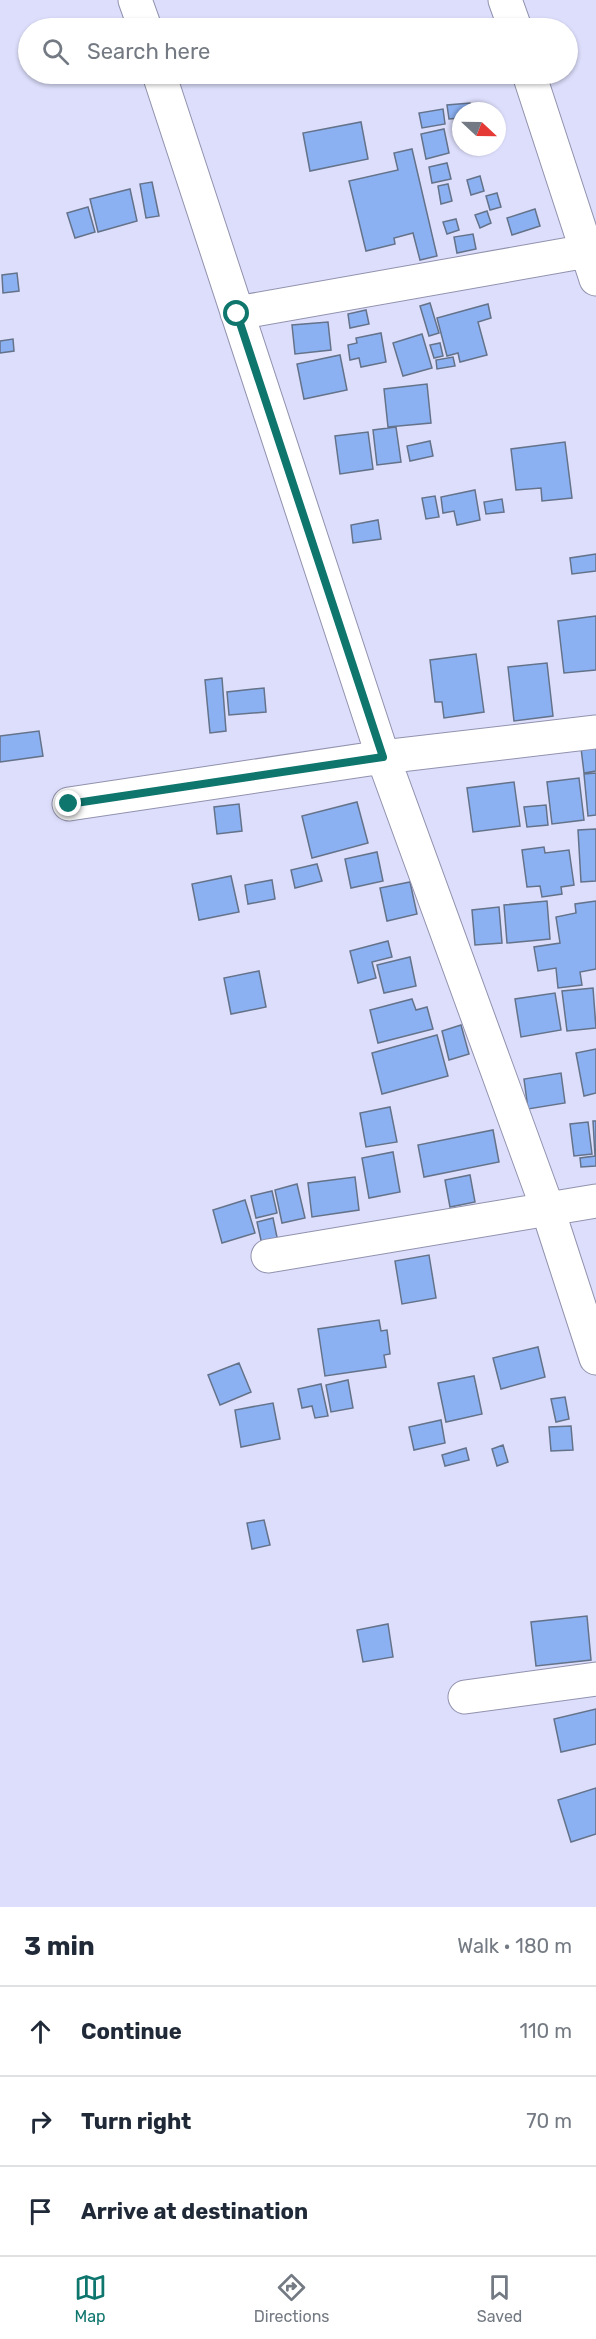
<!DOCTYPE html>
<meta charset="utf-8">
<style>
body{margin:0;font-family:Rubik,sans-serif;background:#f2f2f3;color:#1f2937}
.compass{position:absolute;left:452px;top:102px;width:54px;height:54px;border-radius:50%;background:#fff;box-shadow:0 2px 4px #0004;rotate:112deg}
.stop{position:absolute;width:18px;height:18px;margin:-14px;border:4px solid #0f766e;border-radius:50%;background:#fff}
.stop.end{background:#0f766e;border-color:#fff;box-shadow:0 2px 6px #0008}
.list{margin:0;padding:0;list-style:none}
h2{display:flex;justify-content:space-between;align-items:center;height:78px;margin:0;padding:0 24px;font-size:26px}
h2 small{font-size:20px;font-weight:400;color:#747a83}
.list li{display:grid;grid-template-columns:39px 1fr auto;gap:18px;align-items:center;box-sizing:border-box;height:90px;padding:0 24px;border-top:2px solid #e0e1e3}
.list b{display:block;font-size:22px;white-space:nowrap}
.list em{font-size:20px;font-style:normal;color:#747a83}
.icon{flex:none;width:33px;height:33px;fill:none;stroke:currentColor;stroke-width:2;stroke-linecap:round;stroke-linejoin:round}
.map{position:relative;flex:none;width:596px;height:1907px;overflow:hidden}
.search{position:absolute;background:#fff;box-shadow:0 2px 4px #0004;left:18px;right:18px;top:18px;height:66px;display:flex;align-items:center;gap:15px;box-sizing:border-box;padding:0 21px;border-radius:33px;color:#747a83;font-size:22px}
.sheet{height:348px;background:#fff}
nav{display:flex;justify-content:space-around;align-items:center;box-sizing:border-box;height:84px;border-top:2px solid #e0e1e3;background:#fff;font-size:16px;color:#747a83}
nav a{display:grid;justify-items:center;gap:3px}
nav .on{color:#0f766e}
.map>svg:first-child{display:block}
.building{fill:#8cb1f3;stroke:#64728a;stroke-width:1.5}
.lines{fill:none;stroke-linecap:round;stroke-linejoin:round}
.minor-casing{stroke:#9192ae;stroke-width:35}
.minor{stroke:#fff;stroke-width:33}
.route{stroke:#0f766e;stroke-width:8}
</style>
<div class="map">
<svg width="596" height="1907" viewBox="0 0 596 1907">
<rect width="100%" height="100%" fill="#dcdefb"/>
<path class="building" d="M470 103 471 111H461V118L449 119 447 105Z
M443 109 445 124 422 128 419 113Z
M361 122 368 159 310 171 303 133Z
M444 129 449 153 426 159 421 134Z
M412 149 437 256 420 260 413 233 394 238 395 244 366 251 349 181 398 170 394 153Z
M447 163 451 179 432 183 429 167Z
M480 176 484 191 471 195 467 180Z
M152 182 159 216 146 218 140 184Z
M448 184 452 201 441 204 438 186Z
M130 189 137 221 98 232 90 199Z
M497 193 501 207 490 210 486 196Z
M88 207 95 232 75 238 67 213Z
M535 209 540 226 512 235 507 218Z
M487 211 491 223 480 228 475 215Z
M456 219 459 230 447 234 443 222Z
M473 234 476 249 457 253 454 237Z
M17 273 19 291 3 293 2 275Z
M430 303 439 333 429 336 420 306Z
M488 304 491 318 478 322 487 355 460 362 458 353 447 356 437 318Z
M366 310 369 324 350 328 348 314Z
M328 322 331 350 295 354 292 325Z
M381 333 386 362 361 367 359 358 350 360 348 345 357 343 356 338Z
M422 334 432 368 403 376 393 343Z
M13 339 14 351 0 353V341Z
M440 343 443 356 434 358 430 345Z
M340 355 347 390 304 399 297 364Z
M453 357 455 366 437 369 436 360Z
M427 384 431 423 388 427 384 389Z
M396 427 401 462 377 465 373 430Z
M368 432 373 469 340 474 335 436Z
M430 441 433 456 410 461 407 446Z
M565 442 572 498 542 501 541 488 516 490 511 449Z
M475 490 480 520 457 525 454 511 443 513 441 497Z
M435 496 439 517 426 519 422 498Z
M502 499 504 512 486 514 484 502Z
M378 520 381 539 353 543 351 525Z
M596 554V571L572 574 570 558Z
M596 616V670L564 673 558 621Z
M476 654 484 712 444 718 442 702H435L430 660Z
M547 663 553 716 514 721 508 667Z
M222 678 226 731 210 733 205 680Z
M264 688 266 712 229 715 227 692Z
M39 731 43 756 0 762V736Z
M596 746V771L584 773 581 748Z
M596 773V815L588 816 584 774Z
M579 778 584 820 552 824 547 782Z
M514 782 520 826 473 832 467 788Z
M357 802 368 843 312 858 302 816Z
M239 804 242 831 217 834 214 807Z
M546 805 548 825 527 827 524 807Z
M596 829V881L581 882 578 830Z
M544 847 545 853 569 850 574 885 561 887 562 894 542 897 540 886 527 887 522 850Z
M377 852 383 881 351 888 345 859Z
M317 864 322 881 295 888 291 870Z
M231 876 239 912 199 920 192 884Z
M272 880 275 899 248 904 245 885Z
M410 882 417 914 387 921 380 888Z
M547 901 550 939 507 943 504 905Z
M596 901V969L580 972 582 985 558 988 556 968 538 971 534 947 560 943 556 917 576 913 575 904Z
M499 907 502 943 475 945 472 910Z
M388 941 392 957 372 962 376 978 358 983 350 951Z
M410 957 416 986 384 993 377 965Z
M259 971 266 1007 231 1014 224 978Z
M593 988 596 1028 567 1031 562 991Z
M555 993 561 1030 521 1037 515 999Z
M412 999 416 1010 427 1007 433 1029 378 1043 370 1010Z
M461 1025 469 1054 449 1060 442 1031Z
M437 1035 448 1076 382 1094 372 1053Z
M596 1049V1093L584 1096 576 1053Z
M561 1073 565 1103 528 1109 524 1079Z
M390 1107 397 1142 366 1147 360 1113Z
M593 1121H596V1166L581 1167 580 1158 595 1156Z
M588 1122 592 1154 574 1156 570 1124Z
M493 1130 499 1162 424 1177 418 1145Z
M393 1152 400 1192 369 1198 362 1158Z
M470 1175 475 1202 450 1207 445 1180Z
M355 1177 359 1210 312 1217 308 1183Z
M297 1184 305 1218 282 1223 275 1190Z
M272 1191 277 1213 256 1218 251 1196Z
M245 1200 255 1233 222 1243 213 1210Z
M273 1218 278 1242 262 1245 257 1222Z
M429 1255 436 1298 402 1304 395 1261Z
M379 1320 381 1331 387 1330 390 1354 384 1355 386 1367 325 1376 318 1329Z
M538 1347 545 1377 501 1389 493 1358Z
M239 1363 251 1392 220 1405 208 1375Z
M474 1376 482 1414 446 1422 438 1383Z
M348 1380 353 1408 331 1412 326 1385Z
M321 1384 328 1416 315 1418 312 1406 302 1408 298 1389Z
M565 1397 569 1419 556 1422 551 1399Z
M273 1403 280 1439 241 1447 235 1410Z
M441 1420 445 1443 414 1450 409 1427Z
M571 1426 573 1450 551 1451 549 1427Z
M503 1445 508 1462 497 1466 492 1449Z
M466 1448 469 1460 445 1466 442 1455Z
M264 1520 270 1545 252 1549 247 1523Z
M587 1616 591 1660 536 1666 531 1622Z
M388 1624 393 1657 363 1662 357 1630Z
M596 1709V1744L561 1752 554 1719Z
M596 1788V1834L571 1842 558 1800Z"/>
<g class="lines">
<defs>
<path id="minor" d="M135 0 145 28
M505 0 515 28
M159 74 383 757 547 1207 596 1358
M529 74 596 279
M237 313 587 251
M69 804 383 757 596 732
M268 1256 596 1201
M465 1697 596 1679"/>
</defs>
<use href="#minor" class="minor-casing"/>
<use href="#minor" class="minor"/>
</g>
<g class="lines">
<path class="route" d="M69 804 383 757 237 314"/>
</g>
</svg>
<svg class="compass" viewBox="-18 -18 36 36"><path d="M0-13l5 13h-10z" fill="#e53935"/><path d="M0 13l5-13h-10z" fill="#747a83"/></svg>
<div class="stop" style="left:237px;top:314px"></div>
<div class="stop end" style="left:69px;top:804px"></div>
<div class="search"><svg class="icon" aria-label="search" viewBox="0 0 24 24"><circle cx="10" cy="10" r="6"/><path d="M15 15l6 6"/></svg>Search here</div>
</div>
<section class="sheet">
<h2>3 min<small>Walk · 180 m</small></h2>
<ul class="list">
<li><svg class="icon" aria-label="ahead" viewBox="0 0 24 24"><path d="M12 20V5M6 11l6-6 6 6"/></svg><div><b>Continue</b></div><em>110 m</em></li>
<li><svg class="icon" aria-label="right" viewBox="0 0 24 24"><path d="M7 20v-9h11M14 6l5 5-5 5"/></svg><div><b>Turn right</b></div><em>70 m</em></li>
<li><svg class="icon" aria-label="arrive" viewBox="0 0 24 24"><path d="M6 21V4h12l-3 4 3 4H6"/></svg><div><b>Arrive at destination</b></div></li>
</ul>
</section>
<nav>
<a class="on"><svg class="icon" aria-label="map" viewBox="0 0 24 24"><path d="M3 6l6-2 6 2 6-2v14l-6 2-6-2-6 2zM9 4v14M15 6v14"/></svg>Map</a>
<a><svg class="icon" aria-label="directions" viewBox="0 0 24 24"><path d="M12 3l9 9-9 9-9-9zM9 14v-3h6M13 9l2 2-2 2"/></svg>Directions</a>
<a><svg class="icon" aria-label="saved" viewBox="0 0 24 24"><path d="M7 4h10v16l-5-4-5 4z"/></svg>Saved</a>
</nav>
